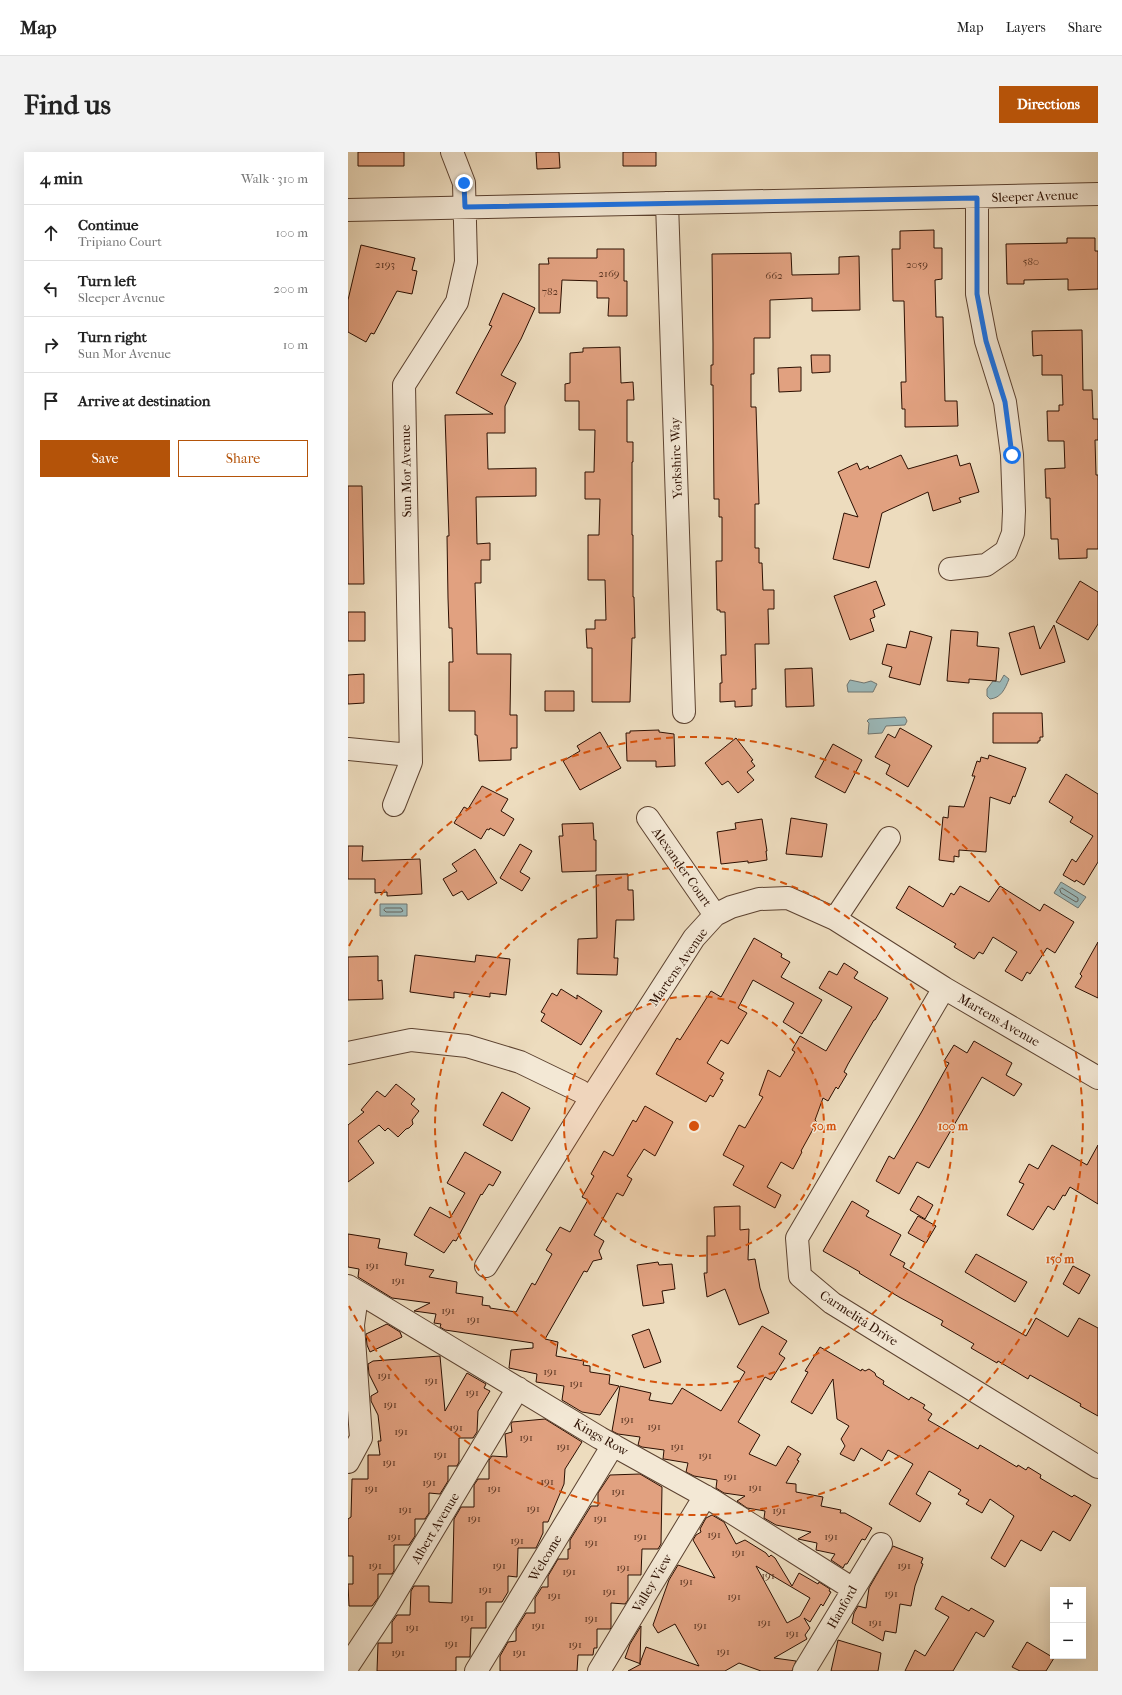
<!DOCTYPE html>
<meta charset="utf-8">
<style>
body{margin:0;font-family:"IM FELL French Canon",serif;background:#f2f2f2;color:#222}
.controls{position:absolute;right:12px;bottom:12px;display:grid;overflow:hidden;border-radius:0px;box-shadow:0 4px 16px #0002}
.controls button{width:36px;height:36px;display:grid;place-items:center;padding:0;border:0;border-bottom:1px solid #e0e0e0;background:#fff;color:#222;font:20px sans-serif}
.stop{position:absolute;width:12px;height:12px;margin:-9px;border:3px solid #1a73e8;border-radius:50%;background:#fff}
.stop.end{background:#1a73e8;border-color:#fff;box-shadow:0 1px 4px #0008}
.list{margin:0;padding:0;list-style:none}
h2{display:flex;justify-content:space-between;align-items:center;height:52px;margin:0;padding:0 16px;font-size:17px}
h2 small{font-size:13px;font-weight:400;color:#767676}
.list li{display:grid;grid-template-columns:26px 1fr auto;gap:12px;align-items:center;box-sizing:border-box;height:56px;padding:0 16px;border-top:1px solid #e0e0e0}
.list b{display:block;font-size:15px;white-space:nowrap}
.list p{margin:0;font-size:13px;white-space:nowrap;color:#767676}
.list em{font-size:13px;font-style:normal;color:#767676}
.actions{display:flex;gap:8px;padding:12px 16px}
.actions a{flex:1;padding:9px 0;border:1px solid #b45309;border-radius:0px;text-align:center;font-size:14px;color:#b45309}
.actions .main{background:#b45309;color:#fff}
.icon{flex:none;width:22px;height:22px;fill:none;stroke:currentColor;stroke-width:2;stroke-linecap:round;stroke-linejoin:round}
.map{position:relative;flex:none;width:750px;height:1519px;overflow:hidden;border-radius:0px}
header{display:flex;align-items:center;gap:24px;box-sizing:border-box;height:56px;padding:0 20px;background:#fff;border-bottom:1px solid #e0e0e0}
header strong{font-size:19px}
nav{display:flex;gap:22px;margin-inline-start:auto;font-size:14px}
.intro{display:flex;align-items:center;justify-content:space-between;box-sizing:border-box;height:96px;padding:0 24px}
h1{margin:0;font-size:28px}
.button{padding:10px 18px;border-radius:0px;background:#b45309;color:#fff;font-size:14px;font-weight:700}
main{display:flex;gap:24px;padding:0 24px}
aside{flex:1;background:#fff;border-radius:0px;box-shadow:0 4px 16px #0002}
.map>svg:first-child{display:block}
.water{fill:#9bb9ba;stroke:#6f7570}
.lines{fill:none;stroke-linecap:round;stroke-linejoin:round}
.shore{stroke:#64645e;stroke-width:1}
.building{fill:#e1a180;stroke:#2c0f01;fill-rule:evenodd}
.minor-casing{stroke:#5c4230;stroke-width:24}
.minor{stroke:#f3e8d5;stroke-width:22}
.route{stroke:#1a73e8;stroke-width:5}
.ring{fill:none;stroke:#d5520b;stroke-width:2;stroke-dasharray:7 5}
.labels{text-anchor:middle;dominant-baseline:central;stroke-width:3;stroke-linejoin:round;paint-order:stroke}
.number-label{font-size:11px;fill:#593421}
.street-label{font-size:13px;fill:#2c0f01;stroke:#f3e8d5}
.centre{fill:#d5520b;stroke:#f3e8d5;stroke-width:2}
.ring-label{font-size:12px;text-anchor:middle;font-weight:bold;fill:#d5520b;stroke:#f3e8d5;stroke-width:3;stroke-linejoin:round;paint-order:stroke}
</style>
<header>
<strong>Map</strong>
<nav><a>Map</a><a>Layers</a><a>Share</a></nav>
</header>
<div class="intro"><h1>Find us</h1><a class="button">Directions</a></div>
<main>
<aside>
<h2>4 min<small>Walk · 310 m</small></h2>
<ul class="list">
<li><svg class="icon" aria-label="ahead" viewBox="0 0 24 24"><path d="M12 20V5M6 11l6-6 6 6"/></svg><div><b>Continue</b><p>Tripiano Court</p></div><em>100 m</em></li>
<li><svg class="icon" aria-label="left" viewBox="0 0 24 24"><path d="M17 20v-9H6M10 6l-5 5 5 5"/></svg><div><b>Turn left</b><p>Sleeper Avenue</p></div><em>200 m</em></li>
<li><svg class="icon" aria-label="right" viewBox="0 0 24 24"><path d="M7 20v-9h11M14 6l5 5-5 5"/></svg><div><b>Turn right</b><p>Sun Mor Avenue</p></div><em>10 m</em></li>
<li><svg class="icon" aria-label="arrive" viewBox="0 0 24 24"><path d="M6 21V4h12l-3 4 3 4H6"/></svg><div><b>Arrive at destination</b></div></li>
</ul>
<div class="actions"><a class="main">Save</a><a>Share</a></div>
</aside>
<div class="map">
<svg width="750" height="1519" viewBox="0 0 750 1519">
<rect width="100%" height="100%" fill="#eddcbe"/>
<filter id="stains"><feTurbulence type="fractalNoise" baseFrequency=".005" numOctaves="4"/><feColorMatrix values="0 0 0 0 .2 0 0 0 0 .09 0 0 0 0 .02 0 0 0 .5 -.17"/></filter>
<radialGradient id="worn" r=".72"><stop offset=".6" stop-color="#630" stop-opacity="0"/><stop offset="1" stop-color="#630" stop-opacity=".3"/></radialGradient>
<path class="water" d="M656 523 661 527C657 537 653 546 642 547L639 544V537L645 529 652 530Z
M502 528 516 531 523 529 529 532 525 540H500L499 533Z
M557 565 559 569 557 573 538 574 534 581 520 582 521 571 519 569 521 567Z
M713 730 738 745 730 756 706 741Z
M32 752H59V764H32Z"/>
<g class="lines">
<path class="shore" d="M714 736 730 746V749L728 750 713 741 712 738Z
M38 756H53L55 759 53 760H38L36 758Z"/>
</g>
<path class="building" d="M10 0H56V14H10Z
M188 0H211L212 16 189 17Z
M275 0H308V14H275Z
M586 78V96H594V127L587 128 588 165H595L597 249H609L610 274 557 275V257H554L553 230H558L556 149H545L544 97H552V79Z
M719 86H747V99H750V137L720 138V127L676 128V132H659L658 92 719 91Z
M13 93 67 106 64 118 69 119 64 142 49 139 26 182 23 181 18 190 0 180V148Z
M249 97H276V129H279V164H260L261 146H249V129L214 128 212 161H191V112H201L200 106H249Z
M443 101 444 123 491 122V105L511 104 512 158 464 159V146L422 148V186H406V222H403V255H408L411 352H407V396H411V411H414L415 438H426V457H420L421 492H407L408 537H404V554L387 555V549L372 550V531H374L373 503H378L377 460H372V458H369L368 409H374V365H371V347H366L365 233H363V213H365V192L364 102Z
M155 141 187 156 173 187 153 223 168 231 157 254V281H139L140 317 188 316V344L128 345 129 392 142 391V408H133V431H127L129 502H163L162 563H169V596H163V608L131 609 129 583H127V559H101V510H105L104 476H101L100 446 99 384H101L97 263 145 262 108 241 144 174 141 173Z
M734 178 735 238H744L745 267H750V288H747L748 323H750V397H739V406L711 407 710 387H703L702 346H698L697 317 717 316 716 289H700L699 259H711V253H715L714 223H694V203L685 204 684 179Z
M272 195 273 231 285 230 286 248H279V290H285V310H284V383H285V445H286L287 486H284L282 550H244V496H239L238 477H247V468H258L257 428H240V383H251L252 347H237V320H246L247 278H231V249H217V232L222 231V201L235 200V196Z
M463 203H482V220L464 221Z
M453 215V239L431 240 430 216Z
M553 303 560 317 609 303 612 314 622 311 631 340 611 346 613 350 585 359 580 340 534 361 521 416 485 407 496 361 510 365 490 320 509 311 512 318 520 314 521 317Z
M0 334H14L16 432H0Z
M528 429 537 453 525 458 527 465 522 467 526 479 502 488 486 444Z
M732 429 750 440V472L740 488 708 470Z
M0 460H17V489H0Z
M706 473 717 510 673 523 661 481 686 474 692 497Z
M603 478 630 480 629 494 651 496 648 529 621 527V531L599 529Z
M562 479 584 485 572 533 541 525 544 515 534 512 539 492 558 496Z
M464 516 466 554 438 555 437 517Z
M16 522V551L0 552V523Z
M197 539H226V559H197Z
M645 561H694L695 585H692V589H690V591H645Z
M552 576 584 594 560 635 538 622 542 613 527 605 540 582 547 586Z
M311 578V580L326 582 327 614 308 615V609H279L278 581H282V579Z
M252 580 273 616 232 638 215 609 232 599 229 594Z
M388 586 405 608 403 609 407 614 399 620 406 628 390 641 380 629 374 633 357 611Z
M485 592 514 608 497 641 467 625Z
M641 603 678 616 667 645 665 644 662 652 642 645 638 700 611 698V705L606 704V710L591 708 595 665 600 666 601 654 616 655 627 624H624L629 609 632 610 633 605 640 607Z
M718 622 750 642V710L736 733 728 728 727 730 715 723 724 707 728 710 745 684 722 670 725 665 701 650Z
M134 634 160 647 153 659 166 667 156 684 142 676 141 678 139 677 133 687 106 671 116 655 120 657Z
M443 666 479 672 474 705 438 702Z
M414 667 419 699H418L419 708 400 711V709L373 712 369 680 388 677 387 671Z
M245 671 246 688H248V719L214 720 211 684H215L214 672Z
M172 692 184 699 172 720 182 726 174 739 152 726Z
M0 694H15L14 709 72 707 74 742 39 744V740L27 741V727H0Z
M127 697 149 731 120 748 114 739 105 744 95 727 109 719 104 712Z
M280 722V738H285L286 768H268L266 806H270L269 823 229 822 230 787 249 786 248 723Z
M561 734 595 755 603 741 606 743 612 734 641 750 652 734 692 759 696 752 726 770 707 801 699 796 682 822 679 820 674 829 657 819 669 800 645 785 635 802 631 800 626 807 606 795 608 792 548 756Z
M406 786 434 802 433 805 442 810 433 825 474 848 454 882 435 870 446 851 405 828 390 856 399 861 380 892 373 888 359 911 376 921 372 927 375 928 365 945 362 943 358 950 308 922 329 886 332 888 363 839 373 845Z
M750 790V846L727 835 734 824 732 822Z
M67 803 127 810 128 803 162 807 158 843 142 841V845L106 840V846L62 840Z
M30 804V829L34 828 35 847 0 848V805Z
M496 811 510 820 506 826 540 846 527 868H526L500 912 496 920 499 922 490 937 488 935 480 949 475 946 467 968 469 970 453 999 454 1000 445 1017 433 1010 419 1035 433 1043 427 1056 385 1033 396 1014 375 1003 391 973 397 976 415 945 411 943 420 918 432 925 447 900 444 898 452 884 478 899 504 855 471 836 481 819 489 823Z
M213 837 229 847V843L254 859 233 893 193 869 197 862 193 860 204 841 209 844Z
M626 889 664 911 658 923 674 932 666 944 634 925 581 1016 569 1010 551 1042 528 1029 541 1004 546 1007 573 961 601 911 596 909 606 893 619 901Z
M48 932 67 947 63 952 71 959 64 968 65 972 61 976 58 977 50 985 40 976 37 979 31 973 10 989 26 1011 0 1030V973L16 960 13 958 29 939 37 945Z
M154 940 182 956 164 989 135 973Z
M297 954 325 970 307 1004 296 997 279 1024 284 1027 275 1044 269 1041 246 1083 256 1089 251 1099 254 1107 245 1109 239 1120 236 1119 197 1187 210 1190 208 1204 236 1209 235 1213 242 1214V1220L262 1223 261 1232 271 1234 252 1263 234 1260 214 1248 216 1234 188 1230 189 1222 161 1216 163 1198 185 1196V1191L97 1178 92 1175 93 1172 86 1171 88 1162 66 1159 82 1151 44 1146 10 1125 11 1117 0 1115V1082L32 1087 30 1096 59 1101 57 1113 86 1118 81 1125 109 1130 108 1141 135 1145 134 1153 142 1154V1156L168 1160 184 1131 187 1133 204 1102 198 1098 212 1075 222 1080 240 1048 234 1045 246 1024 243 1022 256 999 265 1004 285 968 288 970Z
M704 993 739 1013 750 993V1052L722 1035 717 1044 715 1043 706 1058 700 1054 685 1078 659 1063 676 1032 671 1030 681 1012 690 1017Z
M117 1000 153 1020 145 1034 141 1032 134 1043 133 1042 108 1089 105 1088 96 1101 66 1083 82 1055 102 1066 117 1041 99 1031Z
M570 1044 585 1053 577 1067 562 1058Z
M504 1049 521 1059 518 1064 553 1083 542 1103 557 1111 555 1115 678 1184 688 1166 720 1185 731 1166 750 1176V1264L732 1254 733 1252 682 1223 680 1227 650 1209 649 1211 623 1196 626 1192 593 1173 595 1169 551 1145 511 1121 512 1120 475 1099Z
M392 1054V1078L401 1077 400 1108 407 1107 412 1136 421 1161 391 1173 377 1137 359 1145 356 1121H359V1084H367L366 1055Z
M570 1064 588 1074 578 1091 560 1081Z
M628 1102 679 1130 667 1150 617 1120Z
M310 1110 311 1113 324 1112 327 1137 314 1139 316 1151 295 1154 289 1113Z
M725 1114 742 1123 731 1142 715 1132Z
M39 1172 52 1180 54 1185 22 1200 19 1193 18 1182Z
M414 1174 439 1189 431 1202 437 1206 423 1228 417 1225 390 1270 412 1283 401 1302 428 1314 440 1294 453 1302 449 1308 451 1309 438 1331 448 1332V1340L475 1345 473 1354 493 1358 492 1361H497L524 1376 517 1388 514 1387 499 1412H497L495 1416 483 1408 487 1402 468 1398 469 1391 450 1387 463 1380 428 1373 416 1366 417 1359 399 1356 389 1349 397 1344 376 1341 368 1336 369 1328 346 1324 338 1320 340 1311 316 1307H315L316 1298 294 1295 290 1293 292 1285 270 1282 264 1279 272 1234 303 1241 301 1248 324 1252 334 1236 373 1259 397 1220 389 1215Z
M301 1177 313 1210 296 1216 284 1183Z
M472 1195 513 1219 514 1217 517 1219 521 1217 527 1221 528 1224 536 1229 535 1232 561 1248 563 1245 577 1253 575 1256 584 1262 580 1268 630 1297 632 1293 669 1315 670 1313 678 1318 680 1315 693 1323 692 1326 724 1345 726 1343 743 1353 722 1389 705 1379 693 1399 673 1388 657 1415 643 1406 666 1364 642 1347 634 1361 618 1352 621 1348 610 1342 613 1338 581 1319 568 1342 583 1351 572 1370 541 1352 565 1312 540 1298 534 1309 513 1296 506 1309 492 1302 497 1294 493 1287 501 1274 489 1267 485 1227 464 1262 443 1250 460 1220 457 1219Z
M92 1204 97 1259 119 1221 138 1232 136 1236 142 1239 130 1259 129 1280 125 1286H111V1310L109 1314H100V1329L92 1342 81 1341V1361L77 1367H67V1384L61 1393H46V1419L44 1422H30V1446L24 1454H1L0 1432H5V1404H0V1367L3 1365 4 1327H20V1303H32L30 1289H33L30 1263 23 1249V1244L30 1240 21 1222 20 1212 25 1209Z
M197 1267 234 1290 217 1317 216 1332 200 1370H195V1381L189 1394 188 1396H170L169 1425 160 1424V1440L154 1450H138V1476H123L122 1505H108V1519H29L30 1491H44V1470L49 1463H62L63 1439 66 1434H81V1450L104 1451 106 1367 113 1355H126V1333L130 1327H141V1308L144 1304 159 1305 157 1282 164 1280 163 1272 164 1270Z
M292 1322 314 1335 313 1392 310 1397H294L293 1423H280V1448L277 1452 263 1451V1476L262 1477H249V1496H246L245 1503H230L229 1519H152V1504L160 1490 168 1489V1477L178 1461H187V1446L194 1435H200V1424L210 1407H220V1397H222V1388L243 1354H250V1341L262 1323Z
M364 1363 376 1370 388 1392 397 1388 418 1401 421 1405 423 1403 427 1406 444 1434 451 1421 470 1432 471 1430 482 1437 481 1439 483 1440 475 1454 473 1452 462 1470 456 1466 462 1476 457 1483 459 1487 426 1506 448 1509 444 1519H413L391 1511 377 1519H280L293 1512 277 1506 282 1492 293 1474 292 1511 298 1495 351 1514 327 1472 310 1481 305 1473 321 1428 330 1413 367 1426 345 1388 348 1383 353 1380 352 1377 358 1366ZM408 1414 462 1446 452 1464 439 1471Z
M545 1394 575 1406 573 1411 575 1412 567 1434 563 1454 552 1452 548 1481 537 1479 535 1489 504 1471 506 1461 510 1454 518 1456 521 1436Z
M594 1444 621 1459 623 1456 646 1469 636 1485 628 1480 605 1519H557L567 1498 577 1504 601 1465 587 1457Z
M490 1488 533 1501 530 1519H483Z
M679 1490 706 1506 698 1519H672L664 1515Z"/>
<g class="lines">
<defs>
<path id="minor" d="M319 51 336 560
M0 58 750 42
M602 417 638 413 658 399 665 381 666 359 664 303 657 250 638 189 629 142V46
M0 597 62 603
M46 653 63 610 56 233 109 150 118 110 116 31 104 0
M300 666 367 763
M487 767 541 686
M596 836 449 1086 452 1124 484 1151 750 1315
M0 901 63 888 119 894 172 910 232 939 243 946
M138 1114 243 946 346 786 367 763 383 755 411 747 440 746 487 767 596 836 750 926
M0 1134 252 1286 364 1348 505 1437
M0 1310 13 1286 5 1173 8 1151 13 1142
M0 1514 37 1458 170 1236
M128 1519 265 1293
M251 1519 357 1344
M456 1519 533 1392"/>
</defs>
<use href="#minor" class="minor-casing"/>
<use href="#minor" class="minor"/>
</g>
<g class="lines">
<path class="route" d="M116 31 117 55 629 46V142L638 189 657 250 664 303"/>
</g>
<circle cx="346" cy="974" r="130" fill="#d5520b" fill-opacity=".12"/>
<g class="ring">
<circle cx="346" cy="974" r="130"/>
<circle cx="346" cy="974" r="259"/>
<path d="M1 794A389 389 0 1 1 1 1154"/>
</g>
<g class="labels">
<g class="number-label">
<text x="683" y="109">580</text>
<text x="37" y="112">2193</text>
<text x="569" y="112">2059</text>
<text x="261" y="121">2169</text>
<text x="426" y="123">662</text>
<text x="202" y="139">782</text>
<text x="24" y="1113">191</text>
<text x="50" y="1128">191</text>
<text x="100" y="1158">191</text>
<text x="125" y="1167">191</text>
<text x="202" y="1219">191</text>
<text x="36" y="1223">191</text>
<text x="83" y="1228">191</text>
<text x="228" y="1231">191</text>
<text x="124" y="1240">191</text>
<text x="42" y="1252">191</text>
<text x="279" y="1267">191</text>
<text x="306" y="1274">191</text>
<text x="108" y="1275">191</text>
<text x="53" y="1279">191</text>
<text x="178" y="1285">191</text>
<text x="215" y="1294">191</text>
<text x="329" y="1294">191</text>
<text x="92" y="1302">191</text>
<text x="357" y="1303">191</text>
<text x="41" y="1310">191</text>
<text x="382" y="1324">191</text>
<text x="199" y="1329">191</text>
<text x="81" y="1330">191</text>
<text x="407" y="1335">191</text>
<text x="23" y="1336">191</text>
<text x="146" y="1336">191</text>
<text x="270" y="1339">191</text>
<text x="185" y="1356">191</text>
<text x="57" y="1357">191</text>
<text x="431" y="1358">191</text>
<text x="126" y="1366">191</text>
<text x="252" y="1366">191</text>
<text x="366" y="1382">191</text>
<text x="46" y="1384">191</text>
<text x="292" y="1384">191</text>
<text x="483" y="1384">191</text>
<text x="169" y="1388">191</text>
<text x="243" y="1390">191</text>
<text x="390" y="1400">191</text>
<text x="27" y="1413">191</text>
<text x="151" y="1413">191</text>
<text x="556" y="1413">191</text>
<text x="275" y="1415">191</text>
<text x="221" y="1419">191</text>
<text x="420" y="1423">191</text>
<text x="338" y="1429">191</text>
<text x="137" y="1437">191</text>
<text x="261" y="1439">191</text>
<text x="543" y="1441">191</text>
<text x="206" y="1443">191</text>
<text x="386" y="1444">191</text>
<text x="119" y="1465">191</text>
<text x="243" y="1466">191</text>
<text x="416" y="1470">191</text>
<text x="527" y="1470">191</text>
<text x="190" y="1473">191</text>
<text x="352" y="1473">191</text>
<text x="64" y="1475">191</text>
<text x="444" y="1481">191</text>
<text x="103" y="1491">191</text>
<text x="227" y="1492">191</text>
<text x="375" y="1499">191</text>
<text x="50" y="1500">191</text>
<text x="171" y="1500">191</text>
</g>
<g class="street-label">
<text transform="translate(687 44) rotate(-2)">Sleeper Avenue</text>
<text transform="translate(328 306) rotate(-92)">Yorkshire Way</text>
<text transform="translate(58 319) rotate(-91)">Sun Mor Avenue</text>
<text transform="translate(334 715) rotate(55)">Alexander Court</text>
<text transform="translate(330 815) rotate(-55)">Martens Avenue</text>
<text transform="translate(651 868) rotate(30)">Martens Avenue</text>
<text transform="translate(511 1166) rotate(33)">Carmelita Drive</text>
<text transform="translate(253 1285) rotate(30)">Kings Row</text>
<text transform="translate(87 1376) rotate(-59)">Albert Avenue</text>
<text transform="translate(197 1406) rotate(-59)">Welcome</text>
<text transform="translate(304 1431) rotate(-59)">Valley View</text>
<text transform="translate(494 1455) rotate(-60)">Hanford</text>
</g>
</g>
<circle cx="346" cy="974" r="6" class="centre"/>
<g class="ring-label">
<text x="476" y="978">50 m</text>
<text x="605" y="978">100 m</text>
<text x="712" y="1111">150 m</text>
</g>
<rect width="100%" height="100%" filter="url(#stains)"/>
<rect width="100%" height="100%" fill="url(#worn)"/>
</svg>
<div class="controls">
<button>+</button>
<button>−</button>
</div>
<div class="stop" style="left:664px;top:303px"></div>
<div class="stop end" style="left:116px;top:31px"></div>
</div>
</main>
